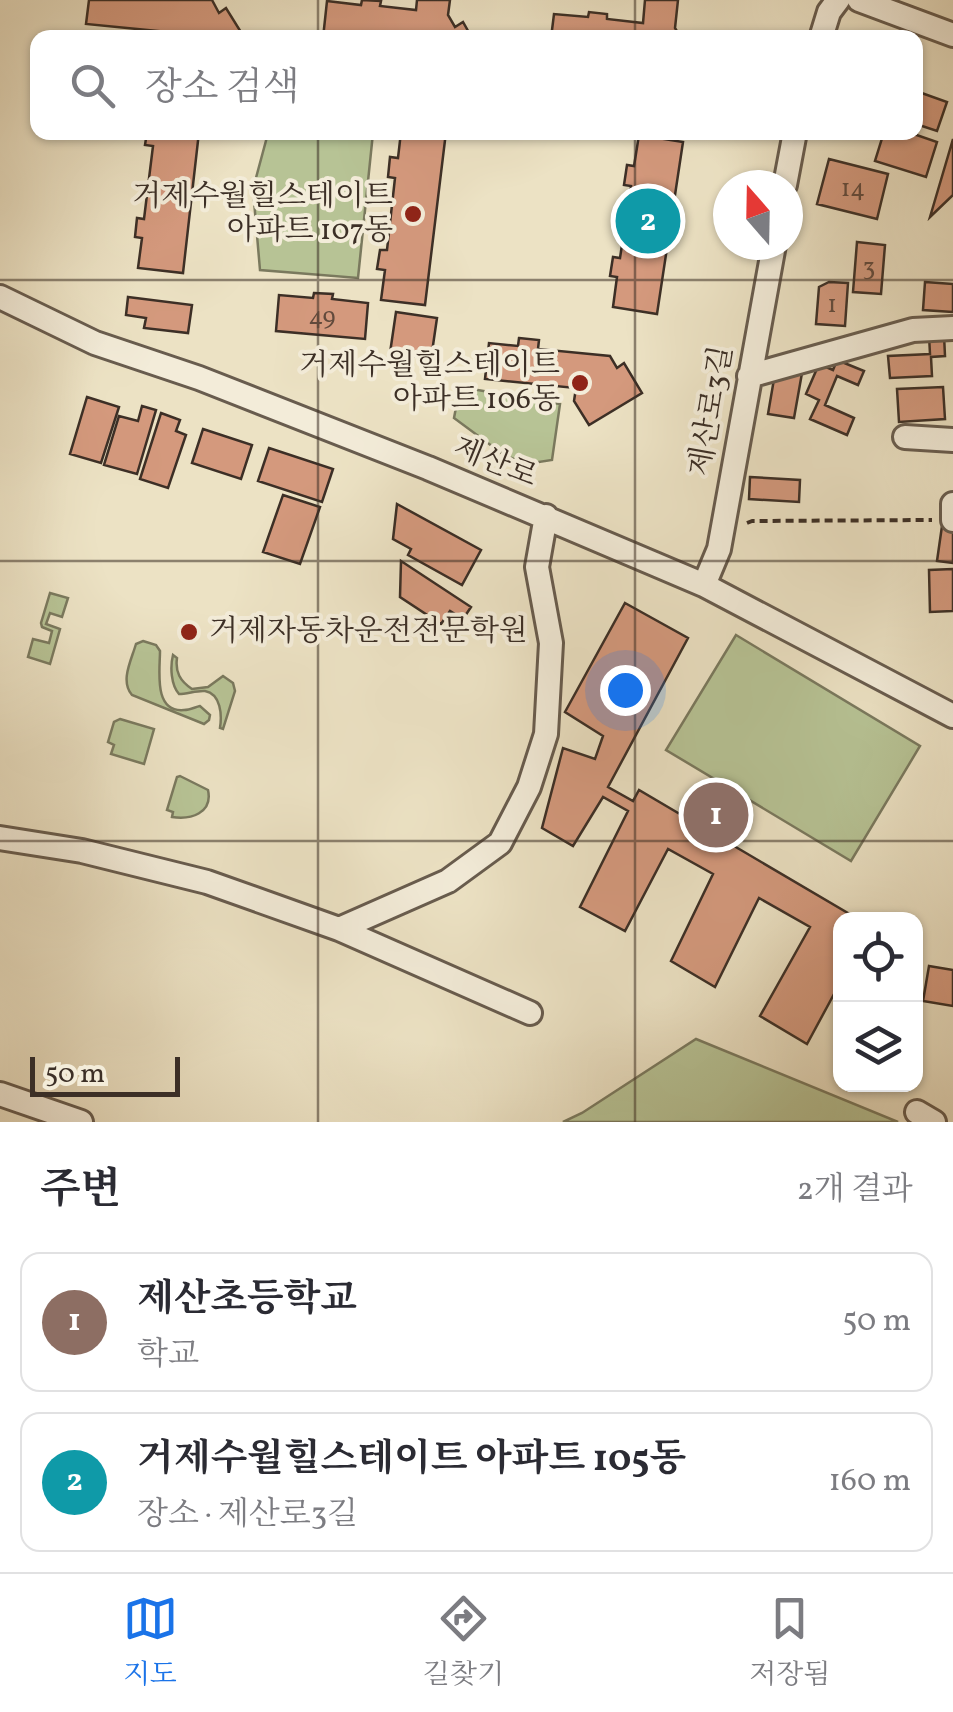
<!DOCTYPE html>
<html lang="ko">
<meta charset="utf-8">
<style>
body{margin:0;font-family:Vollkorn,"Noto Serif KR",serif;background:#f2f2f3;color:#2b2b33}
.controls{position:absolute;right:30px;bottom:30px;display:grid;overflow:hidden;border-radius:20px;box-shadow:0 2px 8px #0004}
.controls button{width:90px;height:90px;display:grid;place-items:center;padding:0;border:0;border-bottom:2px solid #e1e1e2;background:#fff;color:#2b2b33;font:50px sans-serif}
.compass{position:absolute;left:713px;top:170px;width:90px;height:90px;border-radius:50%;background:#fff;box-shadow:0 2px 8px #0004;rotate:340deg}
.scale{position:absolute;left:30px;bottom:25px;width:150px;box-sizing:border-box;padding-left:10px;border:5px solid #3c2f26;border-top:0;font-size:28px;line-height:35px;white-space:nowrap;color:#3c2f26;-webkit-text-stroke:8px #f3ecd9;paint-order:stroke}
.you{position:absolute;left:625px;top:690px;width:35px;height:35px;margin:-25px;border:8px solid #fff;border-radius:50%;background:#1a73e8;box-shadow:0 0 0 15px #1a73e833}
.badge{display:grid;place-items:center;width:65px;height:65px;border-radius:50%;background:#1a73e8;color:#fff;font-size:32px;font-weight:700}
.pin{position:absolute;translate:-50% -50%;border:5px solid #fff;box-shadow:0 2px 10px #0006}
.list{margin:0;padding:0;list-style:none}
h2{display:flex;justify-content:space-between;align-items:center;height:130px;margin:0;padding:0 40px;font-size:42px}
h2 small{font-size:32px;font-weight:400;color:#7c7c81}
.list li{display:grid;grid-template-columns:65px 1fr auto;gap:30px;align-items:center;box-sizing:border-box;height:140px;margin:0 20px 20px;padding:0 20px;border:2px solid #e1e1e2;border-radius:20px}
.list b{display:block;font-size:38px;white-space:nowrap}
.list p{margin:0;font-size:32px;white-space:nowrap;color:#7c7c81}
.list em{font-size:32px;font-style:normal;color:#7c7c81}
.icon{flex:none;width:55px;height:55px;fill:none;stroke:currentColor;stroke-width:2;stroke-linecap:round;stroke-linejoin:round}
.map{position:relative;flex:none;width:953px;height:1122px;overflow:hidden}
.search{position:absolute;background:#fff;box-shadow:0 2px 8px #0004;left:30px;right:30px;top:30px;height:110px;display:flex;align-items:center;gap:25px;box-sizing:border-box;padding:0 35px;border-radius:20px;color:#7c7c81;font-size:38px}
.sheet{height:450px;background:#fff}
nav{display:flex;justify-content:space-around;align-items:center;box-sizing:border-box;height:140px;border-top:2px solid #e1e1e2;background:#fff;font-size:28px;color:#7c7c81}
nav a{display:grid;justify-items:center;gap:5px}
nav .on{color:#1a73e8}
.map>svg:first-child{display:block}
.green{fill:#b7c395;stroke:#7a795e;stroke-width:2.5}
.building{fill:#d4997d;stroke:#3c2f26;stroke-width:2.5}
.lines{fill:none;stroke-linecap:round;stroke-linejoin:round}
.minor-casing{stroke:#685c4e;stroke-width:28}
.path{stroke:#3c2f26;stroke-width:4;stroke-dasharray:8 5;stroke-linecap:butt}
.minor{stroke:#f3ecd9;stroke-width:22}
.grid{fill:none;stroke:#3c2f26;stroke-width:2.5;stroke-opacity:0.55}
.poi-dot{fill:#8f2418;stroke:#f3ecd9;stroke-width:4}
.labels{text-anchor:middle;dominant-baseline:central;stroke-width:8;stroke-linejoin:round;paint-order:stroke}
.number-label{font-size:25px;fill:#624a3c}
.poi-label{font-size:30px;fill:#3c2f26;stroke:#f3ecd9;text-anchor:end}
.street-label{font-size:30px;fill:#3c2f26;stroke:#f3ecd9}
</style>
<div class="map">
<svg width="953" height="1122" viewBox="0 0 953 1122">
<rect width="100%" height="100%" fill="#ece2c4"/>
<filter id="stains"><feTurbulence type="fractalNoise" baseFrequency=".002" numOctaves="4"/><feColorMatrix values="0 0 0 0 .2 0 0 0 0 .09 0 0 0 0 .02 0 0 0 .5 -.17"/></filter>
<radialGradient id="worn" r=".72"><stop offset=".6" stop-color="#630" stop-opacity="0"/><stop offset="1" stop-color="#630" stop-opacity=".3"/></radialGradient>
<path class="green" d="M271 133H373L358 278 260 270 253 189 267 137Z
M460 387 560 404 552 460 526 464 504 455 454 418Z
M50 593 68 598 62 617 50 613 46 624 60 629 50 664 28 657 33 639 49 643 52 631 42 627 41 623Z
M736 635 920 746 851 861 666 750Z
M143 641 156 645 160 651C160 670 153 713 184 710 190 710 195 707 200 706L210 715 209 720 204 724 132 695C120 681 131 661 136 644Z
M173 655 177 658C175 672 180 681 192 689L208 687 223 676 233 683 235 691 223 729 220 728C222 715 221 694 205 691 198 690 187 694 179 694 171 685 170 667 173 655Z
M120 719 154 729 144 764 111 754 114 745 108 742 114 722Z
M180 776 208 790C213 813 191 820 172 817L173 812 167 810 177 777Z
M696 1039 898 1122H563L582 1113Z"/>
<path class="building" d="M89 0H212L219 13 226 8 244 37 177 38V33L86 24Z
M362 0 381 1 380 6 416 10 417 0H450L448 15 455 27 463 22 472 38H323L327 1 361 5Z
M645 0H678L675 28 681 38H551L554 14 588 17 589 12 607 14V19L643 23Z
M916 91 947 102 937 131 916 124Z
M147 132H199L183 273 138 268 142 238 135 237 137 218 144 219 153 146 145 145Z
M401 132H446L425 305 381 300 385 270 377 269 380 250H387L395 178 388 177 390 157 398 158Z
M884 132H908L937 142 926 177 875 161Z
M639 135 683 142 657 314 613 307 617 277 610 276 613 257 620 258 631 186 624 185 627 165 634 166Z
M953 139V195L930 217Z
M829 159 888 174 877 219 817 204Z
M857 242 885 245 881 294 853 292Z
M829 282 848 283 845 326 816 324 819 287Z
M925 282 953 284V312L923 310Z
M314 293 333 294 332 299 368 303 365 339 276 331 279 295 313 298Z
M128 297 192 305 188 333 144 328 146 318 126 315Z
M396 312 437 318 431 359 390 353Z
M929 335H944L945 356 931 357 932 376 890 378 888 356 930 354Z
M519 338 539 340 538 349 610 356 617 368 624 363 642 393 589 425 574 401 576 388 485 379 489 343 518 346Z
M837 360 864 371 858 385 837 376 825 405 854 418 847 435 810 419 819 400 806 394 819 364 833 370Z
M802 373 794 418 768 414 774 379Z
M943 387 945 419 899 422 897 389Z
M87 397 119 407 101 463 70 454Z
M142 406 156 410 137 474 104 465 119 416 138 421Z
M161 413 180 420 176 431 186 435 168 488 140 479Z
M203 429 252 445 241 479 192 463Z
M269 448 333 469 322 502 258 481Z
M750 477 800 480 799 502 749 499Z
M283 495 320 507 300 564 263 552Z
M397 504 481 550 462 585 408 555 411 549 393 539Z
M942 526 953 528V563L937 561Z
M401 561 471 607 463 619 450 611 441 624 400 597Z
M953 569V611L930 612 929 570Z
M625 603 688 638 608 787 633 801 639 790 858 919H840V983L807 1044 760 1016 810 927 759 898 715 987 671 961 713 874 668 849 625 931 580 907 628 811 603 797 573 846 542 828 563 748 595 759 603 736 565 712Z
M929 966 953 970V1006L923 1001Z"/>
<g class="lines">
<defs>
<path id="minor" d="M859 0 953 35
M821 38 829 12 838 0
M785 185 795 132
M0 297 95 343 199 378 428 468 704 585 953 716
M749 376 913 330 953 328
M905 437 953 440
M953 504V520
M704 585 719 549 774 245
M0 838 82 851 207 882 339 929 448 881 500 843 529 787 546 734 551 643 537 567 546 516
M339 929 530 1013
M0 1094 81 1122
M917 1112 934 1122"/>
</defs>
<use href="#minor" class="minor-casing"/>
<path class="path" d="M747 523 752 521 932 520"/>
<use href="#minor" class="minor"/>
</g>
<path class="grid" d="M318 0V38M635 0V38M318 132V1122M635 132V1122M0 280H953M0 561H953M0 841H953"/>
<g class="poi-dot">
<circle cx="413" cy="214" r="10"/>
<circle cx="580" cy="383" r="10"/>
<circle cx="189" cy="632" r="10"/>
</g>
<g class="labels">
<g class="number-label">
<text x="853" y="189">14</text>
<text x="869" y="268">3</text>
<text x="832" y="305">1</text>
<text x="322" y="317">49</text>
</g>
<g class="poi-label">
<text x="393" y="197">거제수월힐스테이트<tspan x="393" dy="34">아파트 107동</tspan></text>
<text x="560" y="366">거제수월힐스테이트<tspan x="560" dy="34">아파트 106동</tspan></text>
<text x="209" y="632" text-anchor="start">거제자동차운전전문학원</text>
</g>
<g class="street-label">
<text transform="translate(712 411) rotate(-80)">제산로3길</text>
<text transform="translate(495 463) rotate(22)">제산로</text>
</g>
</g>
<rect width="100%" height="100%" filter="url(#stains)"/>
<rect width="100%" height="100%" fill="url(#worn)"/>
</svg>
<div class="controls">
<button><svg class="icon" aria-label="locate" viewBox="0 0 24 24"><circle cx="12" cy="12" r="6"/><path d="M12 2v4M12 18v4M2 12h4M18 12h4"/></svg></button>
<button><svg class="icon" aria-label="layers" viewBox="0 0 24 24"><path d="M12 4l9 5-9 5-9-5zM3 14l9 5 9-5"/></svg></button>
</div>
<svg class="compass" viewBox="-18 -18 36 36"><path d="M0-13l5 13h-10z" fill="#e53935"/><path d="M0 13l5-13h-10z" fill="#7c7c81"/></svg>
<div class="scale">50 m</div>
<div class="you"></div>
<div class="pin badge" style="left:716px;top:815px;background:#8d6e63">1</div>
<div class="pin badge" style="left:648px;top:221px;background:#0f9aa8">2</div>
<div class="search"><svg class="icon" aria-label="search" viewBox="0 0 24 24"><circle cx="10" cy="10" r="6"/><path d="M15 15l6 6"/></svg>장소 검색</div>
</div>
<section class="sheet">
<h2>주변<small>2개 결과</small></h2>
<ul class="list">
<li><span class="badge" style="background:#8d6e63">1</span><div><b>제산초등학교</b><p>학교</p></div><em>50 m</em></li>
<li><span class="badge" style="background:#0f9aa8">2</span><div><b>거제수월힐스테이트 아파트 105동</b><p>장소 · 제산로3길</p></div><em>160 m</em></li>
</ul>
</section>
<nav>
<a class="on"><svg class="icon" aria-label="map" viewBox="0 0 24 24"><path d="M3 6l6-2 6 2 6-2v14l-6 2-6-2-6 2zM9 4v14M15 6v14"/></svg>지도</a>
<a><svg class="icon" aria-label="directions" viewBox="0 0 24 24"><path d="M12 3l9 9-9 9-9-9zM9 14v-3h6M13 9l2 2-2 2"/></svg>길찾기</a>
<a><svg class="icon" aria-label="saved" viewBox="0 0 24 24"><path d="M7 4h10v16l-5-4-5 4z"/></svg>저장됨</a>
</nav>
